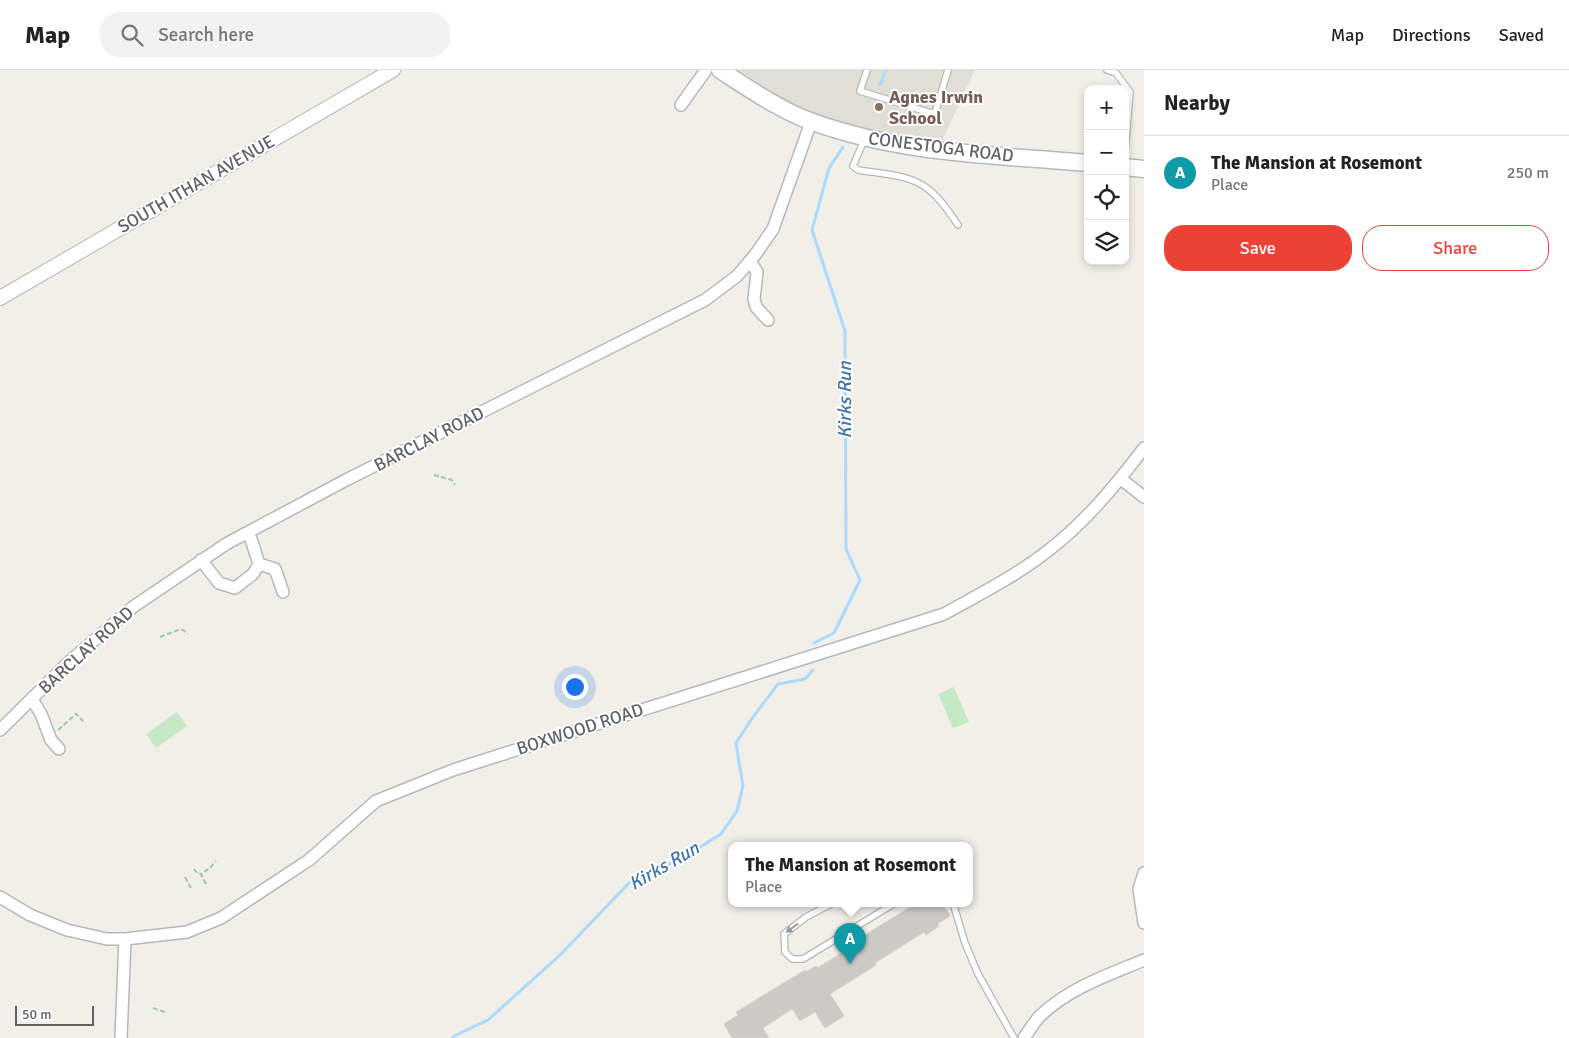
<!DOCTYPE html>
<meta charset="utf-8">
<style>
body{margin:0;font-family:Signika,sans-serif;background:#f2f2f2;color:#222}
.controls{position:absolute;right:15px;top:15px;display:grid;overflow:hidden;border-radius:10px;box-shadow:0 2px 8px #0003}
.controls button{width:45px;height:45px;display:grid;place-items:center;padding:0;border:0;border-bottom:1px solid #e0e0e0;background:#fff;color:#222;font:25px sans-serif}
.scale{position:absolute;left:15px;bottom:12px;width:79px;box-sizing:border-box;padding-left:5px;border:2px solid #5f6368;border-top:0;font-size:14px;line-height:18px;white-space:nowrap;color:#5f6368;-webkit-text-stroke:4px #fff;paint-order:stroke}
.you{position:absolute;left:574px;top:616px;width:18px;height:18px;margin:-12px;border:4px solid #fff;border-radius:50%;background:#1a73e8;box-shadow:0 0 0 8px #1a73e833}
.badge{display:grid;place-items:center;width:32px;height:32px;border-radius:50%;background:#ea4335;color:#fff;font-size:16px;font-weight:700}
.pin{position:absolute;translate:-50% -41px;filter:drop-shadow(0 1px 2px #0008)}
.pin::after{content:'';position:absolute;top:26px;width:18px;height:15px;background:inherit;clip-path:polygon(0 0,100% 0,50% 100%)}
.popup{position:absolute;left:728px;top:772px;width:245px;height:65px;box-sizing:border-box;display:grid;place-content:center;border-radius:10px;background:#fff;filter:drop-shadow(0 1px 4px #0005);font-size:16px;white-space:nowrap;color:#767676}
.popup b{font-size:19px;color:#222}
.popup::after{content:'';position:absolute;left:50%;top:100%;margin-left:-10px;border:10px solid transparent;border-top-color:#fff}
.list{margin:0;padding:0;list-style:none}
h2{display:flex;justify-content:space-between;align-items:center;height:65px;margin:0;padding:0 20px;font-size:21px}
h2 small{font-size:16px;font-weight:400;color:#767676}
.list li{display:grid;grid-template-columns:32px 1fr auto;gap:15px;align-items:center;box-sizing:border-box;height:75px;padding:0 20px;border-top:1px solid #e0e0e0}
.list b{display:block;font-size:19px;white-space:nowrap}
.list p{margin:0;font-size:16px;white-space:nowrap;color:#767676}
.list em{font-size:16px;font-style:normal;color:#767676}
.actions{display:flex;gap:10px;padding:15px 20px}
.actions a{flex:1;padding:11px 0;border:1px solid #ea4335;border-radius:20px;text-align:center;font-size:18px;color:#ea4335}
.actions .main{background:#ea4335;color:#fff}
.icon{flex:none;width:28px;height:28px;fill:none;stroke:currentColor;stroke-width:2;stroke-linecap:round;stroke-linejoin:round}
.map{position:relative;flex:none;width:1144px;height:968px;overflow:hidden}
header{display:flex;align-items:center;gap:30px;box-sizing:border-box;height:70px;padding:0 25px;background:#fff;border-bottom:1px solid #e0e0e0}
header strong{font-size:24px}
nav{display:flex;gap:28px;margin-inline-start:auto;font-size:18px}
.search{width:350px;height:45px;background:#f2f2f2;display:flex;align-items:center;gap:12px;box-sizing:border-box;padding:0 18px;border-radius:20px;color:#767676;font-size:19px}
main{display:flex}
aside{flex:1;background:#fff}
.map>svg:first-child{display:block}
.education{fill:#e1ded6}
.green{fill:#c5e8c5}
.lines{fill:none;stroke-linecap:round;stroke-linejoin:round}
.stream{stroke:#aadaff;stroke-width:3}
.building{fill:#cccac5;stroke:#d6d1c6}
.service-casing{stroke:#b5b8bc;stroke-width:8}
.minor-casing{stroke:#b5b8bc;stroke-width:14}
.tertiary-casing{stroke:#b5b8bc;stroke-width:16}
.secondary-casing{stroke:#b6babf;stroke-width:19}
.path{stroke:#9cc7a9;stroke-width:2;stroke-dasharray:5 2.5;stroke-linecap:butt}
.service{stroke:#fff;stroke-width:5.5}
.minor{stroke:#fff;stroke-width:11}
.tertiary{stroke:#fff;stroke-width:14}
.secondary{stroke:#fff;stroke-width:16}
.oneway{fill:#979a9d}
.education-dot{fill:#8d6e63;stroke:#fff;stroke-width:2}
.labels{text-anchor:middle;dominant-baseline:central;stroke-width:4;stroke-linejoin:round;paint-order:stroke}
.education-label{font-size:18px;font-weight:bold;fill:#785e54;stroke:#fff;text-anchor:start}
.street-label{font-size:18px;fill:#5f6368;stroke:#fff}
.water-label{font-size:19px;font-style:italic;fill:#4174aa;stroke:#fff}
</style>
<header>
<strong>Map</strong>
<div class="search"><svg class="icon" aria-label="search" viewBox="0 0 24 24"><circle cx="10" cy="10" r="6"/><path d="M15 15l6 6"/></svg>Search here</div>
<nav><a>Map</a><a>Directions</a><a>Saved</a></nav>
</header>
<main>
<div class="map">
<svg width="1144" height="968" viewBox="0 0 1144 968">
<rect width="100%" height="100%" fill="#f1efe8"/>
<path class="education" d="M734 0H975L941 73 873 63 831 50 771 23Z"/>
<path class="green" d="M954 617 969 652 953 658 938 624Z
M177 642 187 656 156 678 146 664Z"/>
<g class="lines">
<path class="stream" d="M880 15 886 0
M814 573 834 563 860 510 846 479 845 261 812 160 829 98 843 77
M453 968 454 966 488 950 560 885 629 813 684 787 721 764 737 741 743 716 736 673 753 647 778 614 805 609 813 600"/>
</g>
<path class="building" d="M917 833H942L950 846 937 854 939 856 926 865 924 862 875 893 876 895 830 924 844 946 825 958 815 942 800 951 792 939 763 958 769 968H732L724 954 736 946 737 947 738 946 736 942 805 900 806 902 816 896 818 898 853 875 852 873Z"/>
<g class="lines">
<defs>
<path id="service" d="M867 0 860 21 931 43H935L936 40 948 0
M1107 0 1116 3 1130 22 1125 82
M865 68 853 96 858 100C881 104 909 104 928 119 940 128 949 142 958 155
M833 833 806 847 784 864 785 882 792 889H803L895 833
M953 833 965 873 978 904 1014 968"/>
<path id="minor" d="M681 35 706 0
M750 191 757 202 754 229 756 237 768 250
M1121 409 1144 427
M201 490 219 513 235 518 253 504 259 494 251 469 247 463
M259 494 275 499 283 522
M32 629 41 644 51 670 59 679
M0 660 69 592 133 537 226 474 346 410 705 230 737 206 755 185 773 159 811 52
M1144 803 1139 819 1144 853
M0 827 30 845 67 860 107 869H125L187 862 221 848 309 790 376 731 453 700 944 544C978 525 1014 507 1045 483 1084 454 1115 416 1144 378
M121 968 125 869
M1024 968C1029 961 1034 952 1040 946 1069 918 1108 905 1144 890"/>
<path id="tertiary" d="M0 228 393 0"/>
<path id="secondary" d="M720 0C748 18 781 41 813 52 901 84 995 85 1088 93
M1125 97 1144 99"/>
</defs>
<use href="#service" class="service-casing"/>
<use href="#minor" class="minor-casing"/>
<use href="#tertiary" class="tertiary-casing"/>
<use href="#secondary" class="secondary-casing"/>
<path class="path" d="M434 405 452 410 455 415
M160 567 178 560H183L188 564
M58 660 76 644 83 651
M194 799 197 803 201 804
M185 807 192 820
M206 814 201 804 210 798 216 791
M153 938 165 942"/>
<use href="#service" class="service"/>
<use href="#minor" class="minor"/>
<use href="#tertiary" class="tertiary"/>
<use href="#secondary" class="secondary"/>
</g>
<defs><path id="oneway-solid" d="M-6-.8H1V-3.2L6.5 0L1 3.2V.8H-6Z" transform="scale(1.25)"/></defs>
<use class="oneway" href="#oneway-solid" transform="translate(792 858) rotate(144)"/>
<circle class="education-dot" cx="879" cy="37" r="5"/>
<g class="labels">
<g class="education-label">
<text x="889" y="27">Agnes Irwin<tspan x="889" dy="21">School</tspan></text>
</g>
<g class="street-label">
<text transform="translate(941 77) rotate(7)">CONESTOGA ROAD</text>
<text transform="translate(196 114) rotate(-30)">SOUTH ITHAN AVENUE</text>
<text transform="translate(429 369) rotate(-27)">BARCLAY ROAD</text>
<text transform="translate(86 580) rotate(-42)">BARCLAY ROAD</text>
<text transform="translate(580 659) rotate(-18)">BOXWOOD ROAD</text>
</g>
<g class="water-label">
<text transform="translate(845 330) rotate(-90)">Kirks Run</text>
<text transform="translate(664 796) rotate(-30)">Kirks Run</text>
</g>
</g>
</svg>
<div class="controls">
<button>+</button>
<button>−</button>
<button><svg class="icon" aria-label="locate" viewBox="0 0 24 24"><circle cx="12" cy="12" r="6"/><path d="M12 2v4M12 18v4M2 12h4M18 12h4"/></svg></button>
<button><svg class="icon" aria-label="layers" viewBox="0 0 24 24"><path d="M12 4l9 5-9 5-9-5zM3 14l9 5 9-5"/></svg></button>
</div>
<div class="scale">50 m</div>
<div class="you"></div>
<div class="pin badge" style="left:850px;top:894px;background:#0f9aa8">A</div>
<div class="popup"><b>The Mansion at Rosemont</b>Place</div>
</div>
<aside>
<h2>Nearby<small></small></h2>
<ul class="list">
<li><span class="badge" style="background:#0f9aa8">A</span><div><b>The Mansion at Rosemont</b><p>Place</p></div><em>250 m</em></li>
</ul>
<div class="actions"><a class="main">Save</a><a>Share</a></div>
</aside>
</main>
